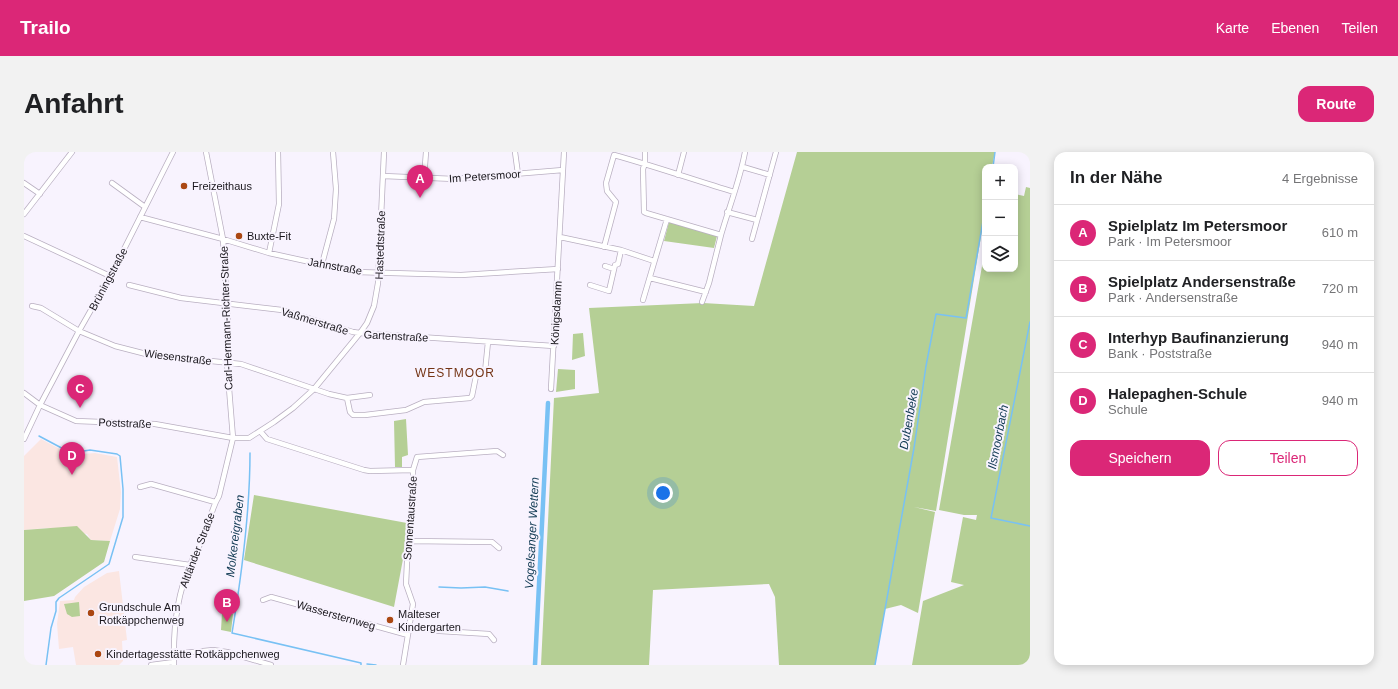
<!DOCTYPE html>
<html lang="de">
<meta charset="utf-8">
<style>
body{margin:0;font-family:Helvetica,sans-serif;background:#f2f2f2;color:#202124}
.controls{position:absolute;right:12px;top:12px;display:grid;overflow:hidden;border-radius:8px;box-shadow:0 2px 10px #0003}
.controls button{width:36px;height:36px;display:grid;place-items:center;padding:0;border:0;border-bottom:1px solid #e0e0e0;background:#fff;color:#202124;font:20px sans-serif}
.you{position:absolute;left:639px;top:341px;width:14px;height:14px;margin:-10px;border:3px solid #fff;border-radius:50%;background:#1a73e8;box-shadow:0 0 0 6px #1a73e833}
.badge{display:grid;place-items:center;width:26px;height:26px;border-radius:50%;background:#db2777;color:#fff;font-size:13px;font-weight:700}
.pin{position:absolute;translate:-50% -33px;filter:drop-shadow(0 1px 2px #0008)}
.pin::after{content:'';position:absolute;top:21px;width:14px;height:12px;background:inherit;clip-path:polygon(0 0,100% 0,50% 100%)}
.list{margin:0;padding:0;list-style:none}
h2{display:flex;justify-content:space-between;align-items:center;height:52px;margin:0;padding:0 16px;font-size:17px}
h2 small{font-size:13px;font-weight:400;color:#757577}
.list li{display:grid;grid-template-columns:26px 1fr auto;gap:12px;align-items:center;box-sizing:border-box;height:56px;padding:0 16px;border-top:1px solid #e0e0e0}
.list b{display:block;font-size:15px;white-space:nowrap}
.list p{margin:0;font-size:13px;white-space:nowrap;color:#757577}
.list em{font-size:13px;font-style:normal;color:#757577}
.actions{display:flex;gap:8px;padding:12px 16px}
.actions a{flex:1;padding:9px 0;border:1px solid #db2777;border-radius:12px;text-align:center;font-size:14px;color:#db2777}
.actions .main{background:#db2777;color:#fff}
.icon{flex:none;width:22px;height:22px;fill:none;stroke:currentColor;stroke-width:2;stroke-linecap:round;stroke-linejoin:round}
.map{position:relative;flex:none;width:1006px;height:513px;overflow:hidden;border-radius:12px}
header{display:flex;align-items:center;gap:24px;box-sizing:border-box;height:56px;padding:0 20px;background:#db2777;color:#fff}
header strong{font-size:19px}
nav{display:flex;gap:22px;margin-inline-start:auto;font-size:14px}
.intro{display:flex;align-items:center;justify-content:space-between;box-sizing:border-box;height:96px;padding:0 24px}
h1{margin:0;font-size:28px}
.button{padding:10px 18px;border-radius:12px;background:#db2777;color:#fff;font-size:14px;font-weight:700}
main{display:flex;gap:24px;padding:0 24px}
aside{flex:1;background:#fff;border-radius:12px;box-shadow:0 2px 10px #0003}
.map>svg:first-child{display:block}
.education{fill:#fbe6e2}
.green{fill:#b5cf95}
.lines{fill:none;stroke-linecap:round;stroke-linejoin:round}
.stream{stroke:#78c1f4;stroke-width:1.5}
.canal{stroke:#78c1f4;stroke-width:4.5}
.minor-casing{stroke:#b9afc1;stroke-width:6}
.minor{stroke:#fff;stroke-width:4.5}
.poi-dot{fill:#ab4712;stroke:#f8f3fe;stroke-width:1.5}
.labels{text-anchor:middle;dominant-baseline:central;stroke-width:4;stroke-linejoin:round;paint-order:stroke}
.street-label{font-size:11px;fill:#1a171d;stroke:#f8f3fe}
.poi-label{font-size:11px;fill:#1a171d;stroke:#f8f3fe;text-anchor:start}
.neighbourhood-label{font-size:12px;letter-spacing:1px;fill:#743415;stroke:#f8f3fe}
.water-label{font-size:12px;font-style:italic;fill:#113a53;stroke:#f8f3fe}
</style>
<header>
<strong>Trailo</strong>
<nav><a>Karte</a><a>Ebenen</a><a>Teilen</a></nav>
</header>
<div class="intro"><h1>Anfahrt</h1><a class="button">Route</a></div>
<main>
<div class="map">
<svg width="1006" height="513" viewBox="0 0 1006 513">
<rect width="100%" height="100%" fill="#f8f3fe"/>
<path class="education" d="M17 287 47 303 71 301 93 305 97 340 96 357 86 389 67 388 63 382 24 376 0 378V304Z
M95 419 103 488 98 489 99 509 95 513H52L49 495 35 497 33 472 36 449 50 448 51 445 60 435 83 421Z"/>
<path class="green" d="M773 0H971L968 15H961V60L912 359 890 355 911 360 894 461 877 453 861 457 851 513H755L751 445 745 432 629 438 625 513H517L530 246 575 241 565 156 679 151 730 154Z
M1002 35 1006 36V513H888L899 449 940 433 927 430 939 365 952 368 953 363H940L915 358 961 97V117H991V42L1000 44Z
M645 70 693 84 690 96 640 89Z
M559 181 561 204 548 208 549 182Z
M534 217 551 218V237L532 240Z
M382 267 384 303 378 305V315H371L370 269Z
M230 343 383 371 379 407 370 455 220 408Z
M53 374 67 388 86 389 80 410 30 444 0 449V378Z
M55 450 56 464 48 465 43 462 40 452Z
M198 461 209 462 207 480 197 478Z"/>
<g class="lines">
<path class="stream" d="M969 15 971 0
M1006 170 967 366 1006 374
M15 284 47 301 66 298 93 302 96 304 99 337V365L85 412 35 446 32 450V459L27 476 22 513
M226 301C226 361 218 421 208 481L337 511V513
M415 435 437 436 461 435 484 439
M343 512 352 513
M851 513 890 296 902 214 912 162 942 166 961 58"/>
<path class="canal" d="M511 513 524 251"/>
<defs>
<path id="minor" d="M491 0 494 22
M621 0V11L619 17 620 60 622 61 697 83C705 55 716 28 721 0
M719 15 746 23
M654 23 660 0
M359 24 431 27 539 18
M400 27 402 0
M0 31 16 42
M88 31 121 55
M703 60 733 68
M0 62 48 0
M116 65 199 87 245 101 332 120 437 123 534 117
M0 84 86 124
M536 85 597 98 630 109
M728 87 752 0
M580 95 592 50 583 39 582 31 590 3C630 14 670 28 710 40
M245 101 255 52 254 0
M298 112 310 67 312 37 309 0
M581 114 590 117
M626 126 682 140
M105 133 157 146 258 158 329 180 336 181 530 194
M566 133 585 139 591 113 594 112 597 98
M619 148 643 67
M678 150 685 131 697 83
M8 154 17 156 55 179 91 194 126 203 217 212 305 242 323 246 346 243
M527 237 540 0
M0 241 16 253 52 269 131 272 209 286H225L250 270 269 256 290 237 336 181 343 171 350 154 354 131 360 0
M323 246 326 260 329 263H341L382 258 400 250 446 246 448 244 452 224 461 220 464 190
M236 279 243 287 340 318 346 319 389 318V344L384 389 382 432 389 452 379 513
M0 287 16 253 55 179 88 121 149 0
M389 318 393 305 473 299 479 303
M116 335 127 332 191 350
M384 389 468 390 475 396
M111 405 166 413
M239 448 247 445 384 483
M386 475 416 479 465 482 470 488
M150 502 189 498 203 500 247 513
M127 513 150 510
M150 513C149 479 152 445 166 413 170 403 175 394 180 385 185 372 187 357 195 344L209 286 203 211 205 191 199 87 182 0"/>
</defs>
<use href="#minor" class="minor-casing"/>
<use href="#minor" class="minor"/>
</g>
<g class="poi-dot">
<circle cx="160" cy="34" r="4"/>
<circle cx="215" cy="84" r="4"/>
<circle cx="67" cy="461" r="4"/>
<circle cx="366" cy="468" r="4"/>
<circle cx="74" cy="502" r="4"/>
</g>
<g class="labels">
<g class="street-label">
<text transform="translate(461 24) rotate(-4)">Im Petersmoor</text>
<text transform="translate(356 93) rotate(-88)">Hastedtstraße</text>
<text transform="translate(311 114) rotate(10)">Jahnstraße</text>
<text transform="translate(84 127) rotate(-62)">Brüningstraße</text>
<text transform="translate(532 161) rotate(-87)">Königsdamm</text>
<text transform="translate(202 166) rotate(-92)">Carl-Hermann-Richter-Straße</text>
<text transform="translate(291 169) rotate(17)">Vaßmerstraße</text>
<text transform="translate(372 184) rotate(3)">Gartenstraße</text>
<text transform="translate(154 205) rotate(7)">Wiesenstraße</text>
<text transform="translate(101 271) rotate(2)">Poststraße</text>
<text transform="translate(386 366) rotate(-86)">Sonnentaustraße</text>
<text transform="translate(173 398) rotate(-69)">Altländer Straße</text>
<text transform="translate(312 463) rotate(16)">Wassersternweg</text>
</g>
<g class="poi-label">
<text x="168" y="34">Freizeithaus</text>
<text x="223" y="84">Buxte-Fit</text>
<text x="75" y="455">Grundschule Am<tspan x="75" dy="13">Rotkäppchenweg</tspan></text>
<text x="374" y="462">Malteser<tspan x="374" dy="13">Kindergarten</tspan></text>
<text x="82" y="502">Kindertagesstätte Rotkäppchenweg</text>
</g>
<g class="neighbourhood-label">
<text x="431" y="221">WESTMOOR</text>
</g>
<g class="water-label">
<text transform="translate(885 267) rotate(-80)">Dubenbeke</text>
<text transform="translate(974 285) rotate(-79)">Ilsmoorbach</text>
<text transform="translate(508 381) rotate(-87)">Vogelsanger Wettern</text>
<text transform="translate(211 384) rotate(-83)">Molkereigraben</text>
</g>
</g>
</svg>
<div class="controls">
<button>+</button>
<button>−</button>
<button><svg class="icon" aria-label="layers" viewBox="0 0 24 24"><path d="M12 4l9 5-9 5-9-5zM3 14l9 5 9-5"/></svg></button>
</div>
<div class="you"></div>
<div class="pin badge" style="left:396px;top:46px">A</div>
<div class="pin badge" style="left:203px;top:470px">B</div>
<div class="pin badge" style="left:56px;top:256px">C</div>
<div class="pin badge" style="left:48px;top:323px">D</div>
</div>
<aside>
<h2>In der Nähe<small>4 Ergebnisse</small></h2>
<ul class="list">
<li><span class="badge">A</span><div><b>Spielplatz Im Petersmoor</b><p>Park · Im Petersmoor</p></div><em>610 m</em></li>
<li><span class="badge">B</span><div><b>Spielplatz Andersenstraße</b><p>Park · Andersenstraße</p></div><em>720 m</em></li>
<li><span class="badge">C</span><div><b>Interhyp Baufinanzierung</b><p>Bank · Poststraße</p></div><em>940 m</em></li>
<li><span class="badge">D</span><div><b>Halepaghen-Schule</b><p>Schule</p></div><em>940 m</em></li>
</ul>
<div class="actions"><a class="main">Speichern</a><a>Teilen</a></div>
</aside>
</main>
